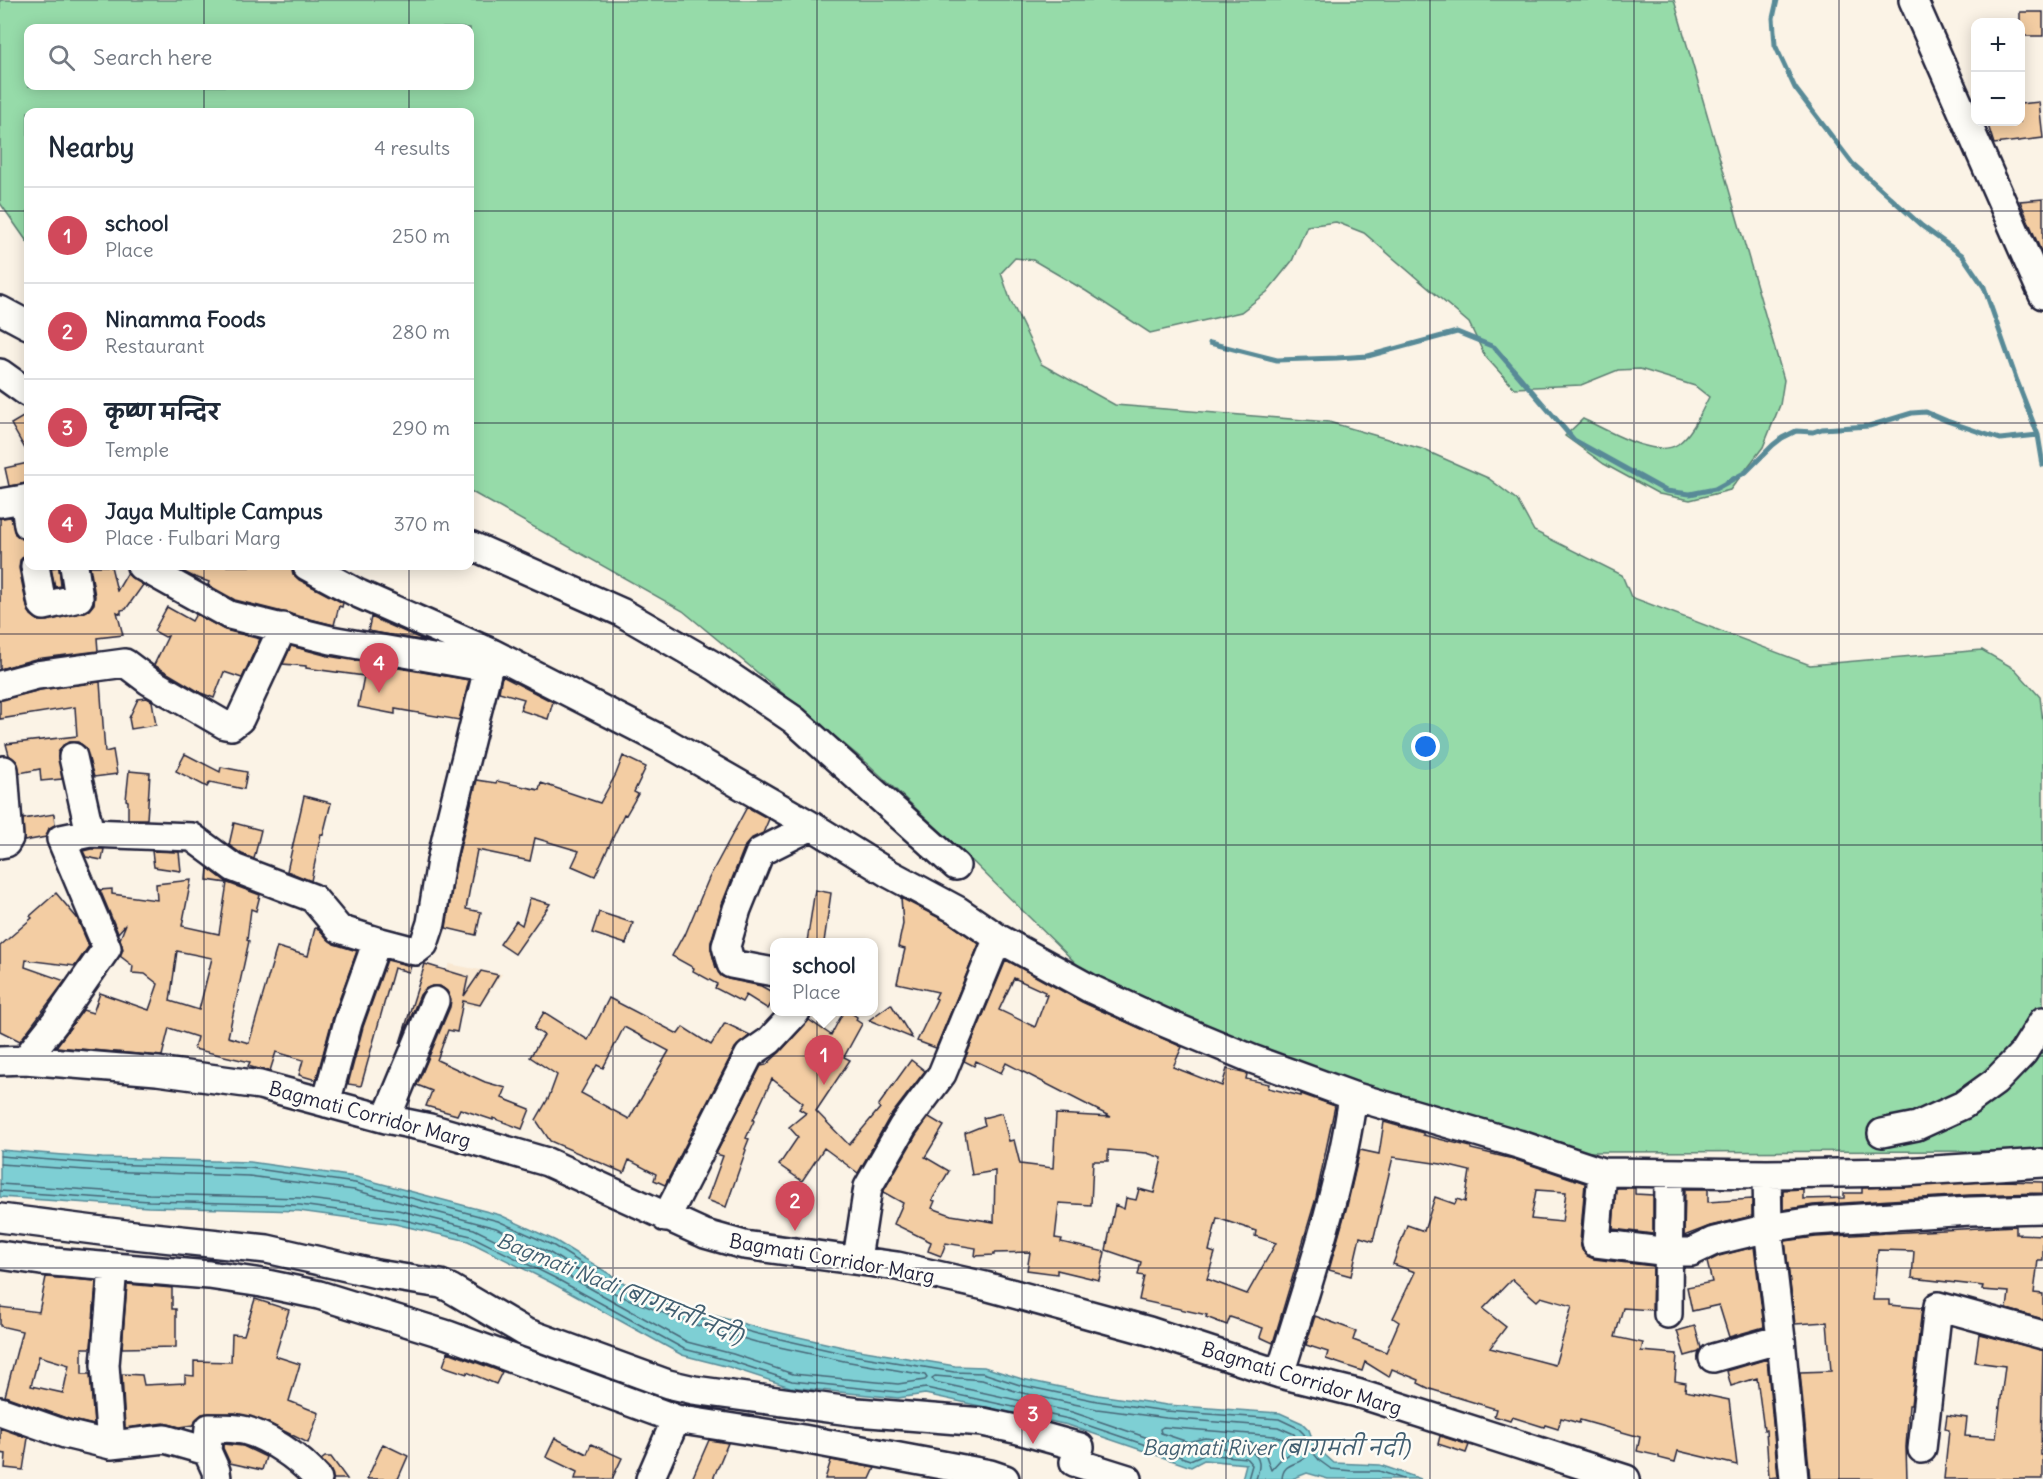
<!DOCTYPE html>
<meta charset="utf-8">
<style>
body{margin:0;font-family:Delius,"Playpen Sans Deva",sans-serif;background:#f2f2f3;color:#1f2937}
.controls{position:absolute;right:18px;top:18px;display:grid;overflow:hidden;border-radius:12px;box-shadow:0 3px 15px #0003}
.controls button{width:54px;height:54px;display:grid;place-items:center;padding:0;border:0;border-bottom:2px solid #e0e1e3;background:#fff;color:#1f2937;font:30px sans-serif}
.you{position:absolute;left:1426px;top:747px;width:21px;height:21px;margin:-15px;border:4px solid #fff;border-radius:50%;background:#1a73e8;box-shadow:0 0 0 9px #1a73e833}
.badge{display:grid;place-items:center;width:39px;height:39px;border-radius:50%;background:#d1495b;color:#fff;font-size:20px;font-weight:700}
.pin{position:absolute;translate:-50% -50px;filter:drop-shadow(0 2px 3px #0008)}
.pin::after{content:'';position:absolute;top:32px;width:21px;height:18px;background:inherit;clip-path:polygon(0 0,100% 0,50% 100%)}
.popup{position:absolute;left:770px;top:938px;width:108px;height:78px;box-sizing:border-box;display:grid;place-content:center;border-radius:12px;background:#fff;filter:drop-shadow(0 2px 4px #0005);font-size:20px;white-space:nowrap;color:#747a83}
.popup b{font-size:22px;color:#1f2937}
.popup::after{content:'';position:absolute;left:50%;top:100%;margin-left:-12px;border:12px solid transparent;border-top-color:#fff}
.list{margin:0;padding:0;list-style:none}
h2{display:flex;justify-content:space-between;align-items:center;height:78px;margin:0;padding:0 24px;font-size:26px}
h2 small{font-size:20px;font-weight:400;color:#747a83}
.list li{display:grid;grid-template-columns:39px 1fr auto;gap:18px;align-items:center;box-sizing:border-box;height:96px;padding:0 24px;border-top:2px solid #e0e1e3}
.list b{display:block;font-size:22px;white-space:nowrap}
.list p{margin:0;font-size:20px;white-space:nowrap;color:#747a83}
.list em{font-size:20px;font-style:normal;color:#747a83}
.icon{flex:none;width:33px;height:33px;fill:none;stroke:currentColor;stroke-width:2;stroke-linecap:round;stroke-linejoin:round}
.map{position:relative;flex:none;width:2043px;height:1479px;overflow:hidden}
.search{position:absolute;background:#fff;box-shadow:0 3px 15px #0003;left:24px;top:24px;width:450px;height:66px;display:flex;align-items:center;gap:15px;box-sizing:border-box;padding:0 21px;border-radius:12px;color:#747a83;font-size:22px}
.panel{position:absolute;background:#fff;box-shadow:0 3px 15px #0003;left:24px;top:108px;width:450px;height:462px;border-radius:12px}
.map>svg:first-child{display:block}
.built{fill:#f9e8d2}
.green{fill:#96dba9;stroke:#5c7e72;stroke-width:1.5;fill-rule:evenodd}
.water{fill:#7ecfd4;stroke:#598a97;stroke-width:1.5}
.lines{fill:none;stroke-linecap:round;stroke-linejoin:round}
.shore{stroke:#476778;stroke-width:1.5}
.stream{stroke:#598a97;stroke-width:5}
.building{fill:#f3cda3;stroke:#22223b;stroke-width:1.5;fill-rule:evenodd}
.minor-casing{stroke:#22223b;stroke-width:32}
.minor{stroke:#fdfcf7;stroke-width:27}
.grid{fill:none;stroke:#22223b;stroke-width:1.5;stroke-opacity:0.55}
.labels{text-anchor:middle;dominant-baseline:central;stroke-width:5;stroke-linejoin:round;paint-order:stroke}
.street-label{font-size:20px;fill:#22223b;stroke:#fdfcf7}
.water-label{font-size:21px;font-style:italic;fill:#425f71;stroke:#fdfcf7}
</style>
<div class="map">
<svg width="2043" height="1479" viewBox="0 0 2043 1479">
<rect width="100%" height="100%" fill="#fbf3e6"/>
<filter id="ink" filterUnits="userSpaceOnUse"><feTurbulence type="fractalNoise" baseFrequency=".0167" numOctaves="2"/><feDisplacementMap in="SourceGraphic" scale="12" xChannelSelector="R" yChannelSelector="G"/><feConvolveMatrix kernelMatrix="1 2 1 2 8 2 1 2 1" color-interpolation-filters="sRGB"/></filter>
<g filter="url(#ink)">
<path class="built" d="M449 964 502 974 479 1008 435 1001Z"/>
<path class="green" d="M0 0H1674L1784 380 1780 405 1763 447 1730 490 1690 500 1659 494 1604 464 1565 436 1583 419C1606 429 1655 460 1678 444 1693 433 1701 412 1709 397L1695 386 1640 369 1618 370 1581 385 1514 388 1485 356 1469 323 1364 233 1336 222 1307 226 1292 261 1267 292 1241 312 1150 333 1086 291 1033 260 1015 258 1001 273 1010 299 1041 364 1115 405 1329 422 1422 449 1488 478 1517 500 1534 531 1622 575 1631 597 1810 665 1982 650 2015 669 2040 697 2043 722V1151L1583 1152 1396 1103 1093 980 964 853 867 763 683 611 470 491V112H28V243L0 203ZM28 28H470V86H28Z"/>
<path class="water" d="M0 1150 102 1158 250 1162 356 1177 500 1215 556 1241 624 1283 694 1310 759 1328 847 1348 955 1366 984 1367 1022 1379 1098 1395 1167 1405 1280 1413 1302 1423 1309 1430 1315 1446 1334 1463 1380 1465 1421 1479H1328L1307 1473 1292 1479H1242L1246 1464 1204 1460 1191 1467 1068 1425 925 1394 898 1398 790 1387 729 1367 682 1355 552 1283 468 1241 395 1224 299 1211 148 1207 0 1197Z"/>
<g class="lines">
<path class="shore" d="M0 1156 102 1164 250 1168 355 1183 498 1221 554 1246 621 1288 692 1316 758 1334 846 1354 954 1372 983 1373 1020 1385 1097 1401 1166 1411 1279 1419 1298 1428 1304 1434 1310 1449 1320 1461 1331 1469 1353 1471H1379L1403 1479
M0 1164 101 1171 249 1176 354 1190 496 1228 550 1253 618 1295 689 1323 756 1342 844 1361 925 1375 927 1378 925 1380 898 1384 793 1374 733 1354 687 1342 559 1271 474 1229 398 1210 300 1198 149 1194 0 1184
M0 1191 149 1201 300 1205 396 1218 471 1236 555 1278 684 1349 731 1361 792 1381 898 1392 926 1388 1069 1419 1190 1460 1204 1454 1246 1458 1252 1465 1248 1479
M1163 1427 1275 1436 1288 1441 1293 1452 1281 1459 1271 1470 1265 1453 1253 1443 1205 1438 1188 1442 1161 1433 1160 1429Z
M1256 1479C1260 1467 1262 1458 1250 1451L1203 1446 1189 1452 1072 1412 935 1382 932 1378 935 1376 982 1380 1018 1392 1097 1409 1166 1418 1278 1427 1294 1434 1306 1457C1297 1466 1283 1462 1282 1479"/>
<path class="stream" d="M1777 0 1773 18 1775 45 1795 88 1852 163 1922 226 1962 255 1984 287 2017 381 2038 435 2043 465
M1210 343 1277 360 1337 358 1368 356 1457 332 1494 347 1574 440 1666 491 1690 494 1715 489 1746 472 1773 445 1782 438 1796 431 1813 432 1822 429 1869 426 1912 413 1926 412 1947 421 2000 439 2038 435"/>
</g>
<path class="building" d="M2020 12H2043V36H2020Z
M2039 102 2043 138 1994 144 1987 122H2020V104Z
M2043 199V256L2020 201Z
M28 414V454L11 424Z
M28 463V483L9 486 5 468Z
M11 517 15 534 25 540 28 552 20 560 19 568 27 607 31 615 39 621H48L89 610 94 604 95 596 90 566H111L117 591 127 574 143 585 126 609 121 610V614L117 612 123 635 97 638 98 651 35 659 0 669V518Z
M172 566H291L293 574 299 580 343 603 342 607 339 606 334 625 235 600 208 585 209 582 192 576Z
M59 567 61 586 55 587 51 568Z
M167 607 192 621 196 614 225 630 260 639 242 678 224 672 214 698 201 693 154 665 168 636 165 637 154 631Z
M371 617 426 641 368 631Z
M291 646 328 656 469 680 459 720 395 709V714L358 707 364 676 306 668V666L283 664Z
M502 676 553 702 548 719 520 710 524 699 499 692Z
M100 682 105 752 113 750 117 774 94 777 85 747 78 742H70L63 745 58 753 62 779 41 781 40 769 20 773 17 762 9 755 6 744 77 736 75 707 0 719V700L40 690Z
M147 698 152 701 156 725 131 729 129 718 138 699Z
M185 754 220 772 221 767 247 772 244 789 210 782 207 787 176 771Z
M623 756 646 767 634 792 638 794 626 815 624 814 595 876 572 866 579 851 535 838 530 861 477 850 466 909 481 912 476 935 446 928 456 864 477 780 496 783 497 781 539 790 541 783 600 803 616 774Z
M129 771 150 773 147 819H128V801L126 800Z
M304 796 331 803 323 835 321 834 311 881 287 871Z
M747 807 769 819 763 833 752 838 745 846 722 904 711 942V950L716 968 721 976 728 979 761 986 774 993V999L768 1009 746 995 742 1002 715 988 717 984 693 971 694 968 672 956 684 934 685 935 709 878Z
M54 814 55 825 49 828 46 837 24 841 23 819Z
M234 823 261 830 254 859 242 854 229 845Z
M91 849H104L102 860 86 857 83 851Z
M152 851 179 852 181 871 154 867Z
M208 868 228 883 260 895 256 911 251 909 247 940 249 941 228 1037 249 1043 277 947 308 956 315 928 319 929 334 944 357 951 333 1017 316 1080 299 1075 303 1060 276 1052 270 1071 258 1069 248 1066 250 1062 194 1049 197 1037 169 1028 162 1056 56 1047 83 1010 93 1013 100 993 149 1010 158 984 145 974 132 973 133 966 120 956 123 949 120 939 126 924 118 933 100 890 112 889V894L157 900 156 884 191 880 182 926 219 934 227 883 207 880ZM177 951 212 958 199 1010 170 1001Z
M815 890 831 893 824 942H807Z
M56 893 77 918 89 946 75 966 26 960 25 967 65 981 20 1041 0 1031V946L32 918 30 916Z
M530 898 550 904 515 954 500 944 516 921 522 925Z
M901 898 949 923 979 944 936 1048 917 1041 937 999 935 998 938 992 897 983 905 949 898 947 903 924Z
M599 912 633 923 626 944 592 933Z
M387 960 411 966 409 972 394 968 361 1086 348 1084 363 1027Z
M1006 960 1082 1002 1182 1047 1173 1067 1222 1086 1227 1069 1247 1074 1246 1079 1269 1084 1268 1088 1301 1096V1094L1335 1106 1316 1198 1273 1343 1260 1337 1263 1328 1230 1317 1227 1325 1206 1317 1207 1315 1139 1300 1144 1276 1138 1275 1141 1262 1106 1250 1115 1205 1124 1209 1126 1198 1136 1200 1139 1189 1154 1193 1162 1158 1147 1153 1108 1150V1161H1093L1091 1205 1059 1203 1055 1238 1062 1239 1061 1242 1105 1252 1099 1280 1057 1270V1274L1027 1270 1030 1252 994 1253V1255L975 1256 976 1248 946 1243 941 1256 928 1251 931 1242 894 1224 903 1203 883 1192 916 1135 929 1117 944 1126 925 1157 949 1171 932 1200 935 1201 932 1208 951 1215 994 1222 995 1171 972 1175 965 1133 985 1125 983 1118 1002 1113 1009 1141 1014 1140 1020 1164 1053 1168 1056 1114 1111 1117 1006 1063 1001 1073 976 1061 974 1066 964 1061ZM1014 978 1045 992 1044 994 1047 995 1035 1027 999 1010ZM1217 1218 1256 1231 1255 1236 1276 1243 1247 1294 1207 1279 1215 1253 1209 1251Z
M425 964 468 977 464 996 481 971 498 975 480 1005 463 1001 457 1032 448 1030 437 1060 485 1082 506 1088 502 1098 530 1109 522 1129 493 1118V1120L460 1109 457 1115 426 1106 432 1091 417 1085 450 1007 451 1000 447 991 440 986H432L425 989 420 995 400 1043Z
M609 998 678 1034 683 1027 711 1045 725 1023 750 1035 735 1048 665 1185 654 1180 656 1174 629 1160 624 1173 550 1141 536 1120 549 1097 557 1075 530 1057 544 1035 534 1029 544 1012 588 1040ZM624 1027 669 1051 629 1119 581 1093 597 1065 603 1068Z
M891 1004 912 1038 869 1020Z
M844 1011H848L857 1017 856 1020 862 1024 844 1057 850 1060 816 1111 849 1145 880 1108 878 1106 911 1060 925 1071 889 1118 858 1173 824 1148 802 1181 779 1165 798 1137 789 1127 806 1113 799 1109 803 1103 772 1079 753 1120 754 1121 746 1138 749 1139 745 1149 746 1150 726 1207 707 1200 723 1156 716 1154 761 1066 766 1065 780 1052 809 1020 831 1035Z
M1384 1122 1423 1133V1135L1471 1147V1149L1513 1159 1585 1183 1580 1242 1582 1250 1587 1256 1594 1259 1653 1266 1652 1310 1623 1308 1615 1337 1643 1343 1641 1351 1677 1354 1675 1381 1686 1383 1685 1391 1729 1400 1737 1465 1678 1451 1675 1462 1659 1458V1456L1637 1451 1640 1437 1580 1420 1579 1423 1561 1418 1558 1429 1545 1425 1544 1427 1512 1417 1510 1421 1494 1416 1496 1409 1430 1389 1418 1383 1419 1380 1392 1369 1389 1377 1365 1362 1362 1371 1326 1359 1328 1352 1306 1345 1315 1316 1356 1331 1353 1340 1386 1352 1399 1322 1393 1318 1415 1272 1393 1264 1407 1225 1424 1231 1435 1197 1455 1204 1457 1199 1465 1202 1470 1171 1441 1164 1393 1157 1373 1241 1360 1237 1351 1276 1329 1270 1347 1206 1360 1150 1379 1154ZM1536 1190 1566 1192 1562 1222 1531 1219ZM1512 1279 1537 1301 1541 1297 1572 1306 1555 1365 1490 1348 1506 1327 1483 1309Z
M2002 1181 2043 1182V1193L1969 1195 1813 1205 1783 1210V1190L1803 1189V1199L1844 1198V1193H1862V1188Z
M1616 1188H1635V1194L1653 1195V1234L1613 1229Z
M1685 1189H1708V1202L1752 1199V1216L1710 1226 1684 1236Z
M2016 1226V1234L2043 1235V1260H2038L2034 1293 2043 1294V1319L2007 1309 2009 1292 1982 1290 1983 1286 1912 1278 1914 1251 1878 1250 1873 1300H1889V1305L1922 1308 1911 1405H1909L1906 1447 1907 1479H1810L1800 1372 1831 1371 1827 1322 1795 1324 1785 1241 1816 1237Z
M1754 1247 1764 1327 1729 1337 1719 1305 1692 1311 1687 1287 1712 1282 1707 1262 1719 1256Z
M46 1277 96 1281 91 1348H82V1374H90L94 1425 69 1419 5 1396 22 1331 0 1326V1307L39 1312ZM39 1356 69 1365 63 1393 31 1386Z
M127 1284 172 1288V1309H176V1347L122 1348Z
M255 1299 289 1310 275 1356 300 1364 289 1401 319 1413 308 1443 264 1421 235 1413 202 1414 196 1419 194 1425 180 1427 164 1423 125 1428 122 1374 142 1375 144 1385 185 1383V1375L194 1376V1361L231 1362 232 1334 244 1335Z
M1695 1326 1701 1348 1699 1352 1685 1356 1677 1331Z
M1979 1334 2043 1350 2041 1455H2043V1479H1944L1949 1430 1945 1429 1947 1415 1967 1418 1965 1436 1996 1438 2005 1366 1975 1362Z
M448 1352 502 1372 496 1384 467 1372V1374L443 1366Z
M1767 1359 1778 1477 1769 1478 1766 1430H1764L1757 1378 1731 1386 1727 1371Z
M0 1428 28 1438 23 1470 5 1468 6 1454 0 1453Z
M1440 1436 1469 1445 1466 1453 1438 1444Z
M555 1438 587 1454 591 1444 622 1458 612 1479H575L577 1472 546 1457Z
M709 1440 728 1443 713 1479H692Z
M223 1444 243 1446 266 1457 262 1470 230 1463 223 1448Z
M383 1444 408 1456 398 1479H367Z
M325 1457H331L347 1479H333L330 1469 321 1460Z
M831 1460 875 1468 870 1479H825Z"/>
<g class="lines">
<defs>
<path id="minor" d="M1913 0 2043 295
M0 310 28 325
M0 373 28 393
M28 498 24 499 28 525
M0 503 24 499
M470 545 621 612 716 667 794 720 956 866
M35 566 42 604 44 606 79 598 74 566
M141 566 229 615 331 640 489 668
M307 566 359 594 492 653 666 742 812 826 888 873 957 910 998 938 1089 988 1163 1022 1252 1059 1353 1096 1518 1144 1602 1172 1767 1174 1904 1172 2043 1163
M0 685 37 675 125 663 149 681 225 725 231 726 240 719 283 627
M73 757 90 833
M0 844 6 843 9 838 4 770
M774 972 731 964 726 946 737 909 760 852 812 826
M25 1060 56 1021 107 948 61 839 90 833 192 837 234 868 313 898 339 929 377 941
M0 1061 25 1060 157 1071 260 1085 386 1119 430 1128 547 1162 705 1234 744 1245 897 1266 985 1286 1149 1331 1280 1374 1357 1393 1626 1479
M326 1103 348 1022 377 941 415 951 424 944 431 923 441 861 451 817 492 653
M386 1119 435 1001
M1882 1133 1917 1126 1963 1105 1995 1082 2023 1053 2043 1021
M1602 1172 1596 1243 1669 1252H1691L1714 1241 1768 1228 1814 1221 1970 1211 2043 1209
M1767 1174 1768 1228 1781 1339 1794 1479
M0 1218 125 1234 267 1249 377 1274 441 1284 450 1288 525 1332 539 1337 668 1384 694 1390 857 1412 983 1422 1015 1429 1080 1447 1074 1462 1128 1479
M666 1218 749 1055 769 1041 796 1012
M0 1255 41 1261 209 1275 262 1283 319 1295 448 1335 676 1419 803 1439 990 1474 1005 1479
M857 1259 868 1187 903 1126 942 1074 998 938
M113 1267 105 1365 111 1445 165 1439 207 1451 216 1471 217 1479
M1668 1314 1669 1173
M1713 1358 1781 1339
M1280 1374C1308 1283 1340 1191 1353 1096
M0 1411 65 1434 111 1445
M1922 1449 1938 1306 2043 1335
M207 1451 209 1428C218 1428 228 1428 237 1429 264 1432 301 1459 318 1479
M650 1479 676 1419"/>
</defs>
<use href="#minor" class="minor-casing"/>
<use href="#minor" class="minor"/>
</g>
</g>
<path class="grid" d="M204 0V28M409 0V28M613 0V1479M817 0V1479M1022 0V1479M1226 0V1479M1430 0V1479M1634 0V1479M1839 0V1479M204 86V112M409 86V112M0 211H28M470 211H2043M0 423H28M470 423H2043M204 566V1479M409 566V1479M0 634H2043M0 845H2043M0 1056H2043M0 1268H2043"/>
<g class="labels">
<g class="street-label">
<text transform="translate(370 1114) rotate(15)">Bagmati Corridor Marg</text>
<text transform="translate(832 1258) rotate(10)">Bagmati Corridor Marg</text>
<text transform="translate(1302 1378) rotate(17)">Bagmati Corridor Marg</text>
</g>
<g class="water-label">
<text transform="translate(620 1288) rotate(22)">Bagmati Nadi (बागमती नदी)</text>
<text x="1276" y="1447">Bagmati River (बागमती नदी)</text>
</g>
</g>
</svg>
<div class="controls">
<button>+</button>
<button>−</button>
</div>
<div class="you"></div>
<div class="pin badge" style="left:824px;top:1085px">1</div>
<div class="popup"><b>school</b>Place</div>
<div class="pin badge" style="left:795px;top:1231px">2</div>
<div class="pin badge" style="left:1033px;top:1444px">3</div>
<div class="pin badge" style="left:379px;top:693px">4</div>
<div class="search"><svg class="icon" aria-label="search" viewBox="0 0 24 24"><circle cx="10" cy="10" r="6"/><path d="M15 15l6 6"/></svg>Search here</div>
<section class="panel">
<h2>Nearby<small>4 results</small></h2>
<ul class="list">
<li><span class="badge">1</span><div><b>school</b><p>Place</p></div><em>250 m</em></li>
<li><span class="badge">2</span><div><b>Ninamma Foods</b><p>Restaurant</p></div><em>280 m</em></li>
<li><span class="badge">3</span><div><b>कृष्ण मन्दिर</b><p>Temple</p></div><em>290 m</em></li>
<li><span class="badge">4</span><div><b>Jaya Multiple Campus</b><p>Place · Fulbari Marg</p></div><em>370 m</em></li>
</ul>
</section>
</div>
